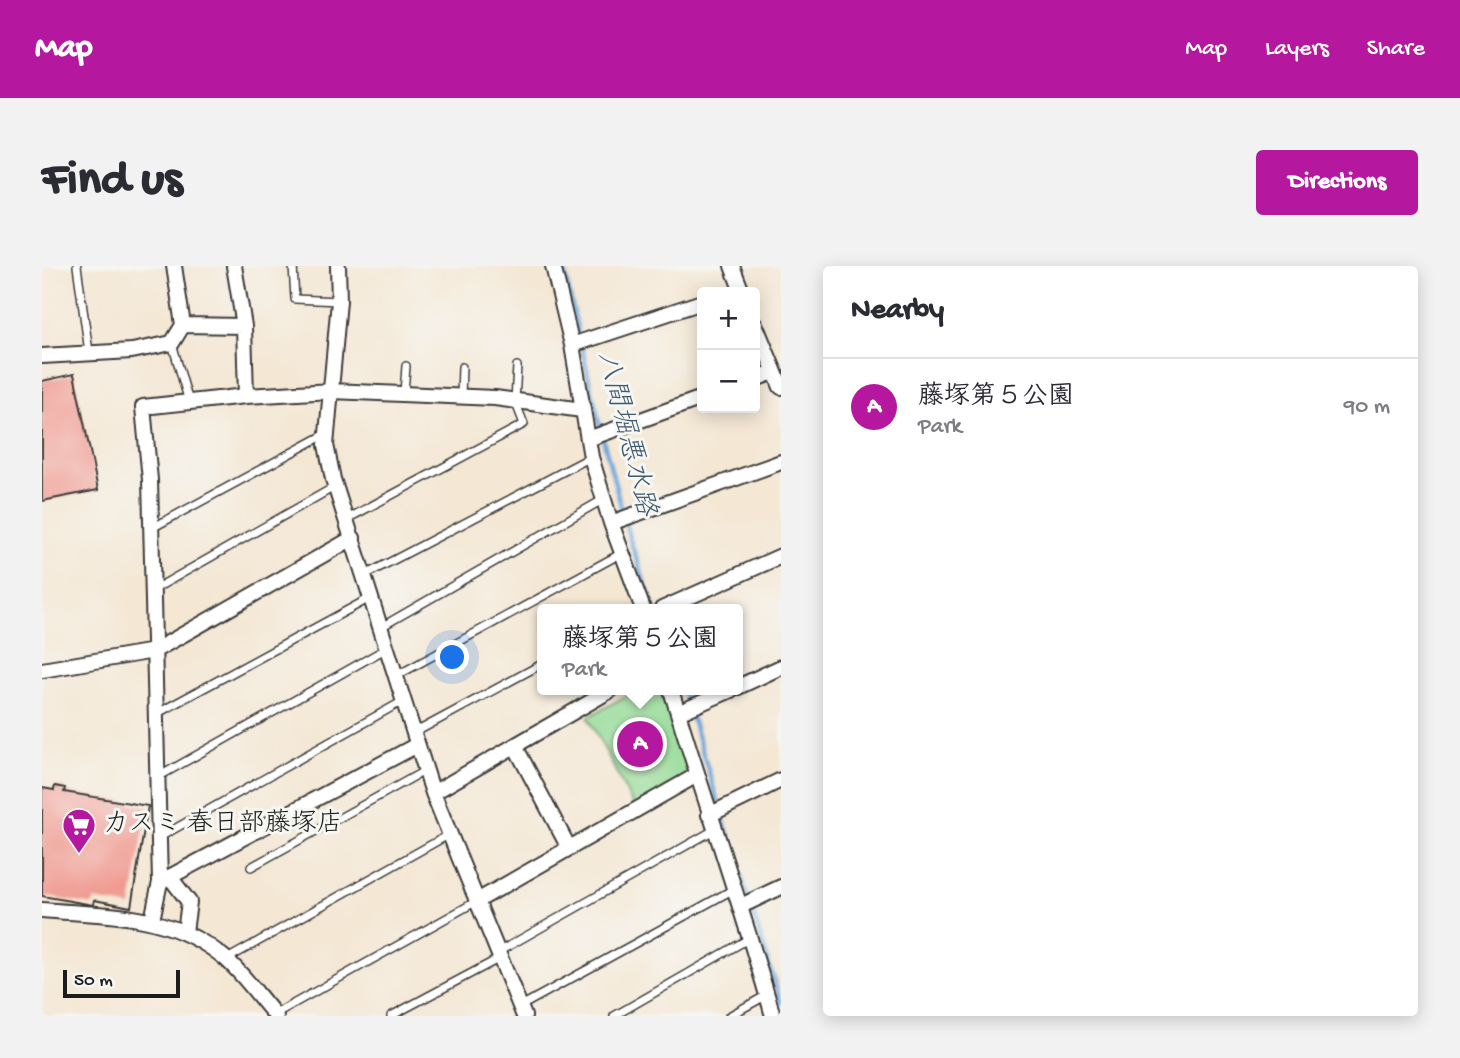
<!DOCTYPE html>
<meta charset="utf-8">
<style>
body{margin:0;font-family:"Gochi Hand","Klee One",sans-serif;background:#f2f2f3;color:#2b2b33}
.controls{position:absolute;right:21px;top:21px;display:grid;overflow:hidden;border-radius:7px;box-shadow:0 4px 18px #0003}
.controls button{width:63px;height:63px;display:grid;place-items:center;padding:0;border:0;border-bottom:2px solid #e1e1e2;background:#fff;color:#2b2b33;font:35px sans-serif}
.scale{position:absolute;left:21px;bottom:18px;width:117px;box-sizing:border-box;padding-left:7px;border:4px solid #1c1c1c;border-top:0;font-size:19px;line-height:24px;white-space:nowrap;color:#1c1c1c;-webkit-text-stroke:5px #f6f6f2;paint-order:stroke}
.you{position:absolute;left:411px;top:392px;width:24px;height:24px;margin:-18px;border:5px solid #fff;border-radius:50%;background:#1a73e8;box-shadow:0 0 0 10px #1a73e833}
.badge{display:grid;place-items:center;width:46px;height:46px;border-radius:50%;background:#b5179e;color:#fff;font-size:23px;font-weight:700}
.pin{position:absolute;translate:-50% -50%;border:4px solid #fff;box-shadow:0 2px 7px #0006}
.popup{position:absolute;left:495px;top:338px;width:206px;height:91px;box-sizing:border-box;display:grid;place-content:center;border-radius:7px;background:#fff;filter:drop-shadow(0 2px 5px #0005);font-size:23px;white-space:nowrap;color:#7c7c81}
.popup b{font-size:26px;color:#2b2b33}
.popup::after{content:'';position:absolute;left:50%;top:100%;margin-left:-14px;border:14px solid transparent;border-top-color:#fff}
.list{margin:0;padding:0;list-style:none}
h2{display:flex;justify-content:space-between;align-items:center;height:91px;margin:0;padding:0 28px;font-size:30px}
h2 small{font-size:23px;font-weight:400;color:#7c7c81}
.list li{display:grid;grid-template-columns:46px 1fr auto;gap:21px;align-items:center;box-sizing:border-box;height:98px;padding:0 28px;border-top:2px solid #e1e1e2}
.list b{display:block;font-size:26px;white-space:nowrap}
.list p{margin:0;font-size:23px;white-space:nowrap;color:#7c7c81}
.list em{font-size:23px;font-style:normal;color:#7c7c81}
.map{position:relative;flex:none;width:739px;height:750px;overflow:hidden;border-radius:7px}
header{display:flex;align-items:center;gap:42px;box-sizing:border-box;height:98px;padding:0 35px;background:#b5179e;color:#fff}
header strong{font-size:33px}
nav{display:flex;gap:38px;margin-inline-start:auto;font-size:24px}
.intro{display:flex;align-items:center;justify-content:space-between;box-sizing:border-box;height:168px;padding:0 42px}
h1{margin:0;font-size:49px}
.button{padding:18px 32px;border-radius:7px;background:#b5179e;color:#fff;font-size:24px;font-weight:700}
main{display:flex;gap:42px;padding:0 42px}
aside{flex:1;background:#fff;border-radius:7px;box-shadow:0 4px 18px #0003}
.map>svg:first-child{display:block}
.green{fill:#94db96;stroke:#587c59;stroke-width:2}
.lines{fill:none;stroke-linecap:round;stroke-linejoin:round}
.stream{stroke:#69a6da;stroke-width:4.5}
.building{fill:#f09b92}
.lane-casing{stroke:#3c3a38;stroke-width:10}
.street-casing{stroke:#3c3a38;stroke-width:18}
.lane{stroke:#fff;stroke-width:7}
.street{stroke:#fff;stroke-width:14}
.labels{text-anchor:middle;dominant-baseline:central;stroke-width:6;stroke-linejoin:round;paint-order:stroke}
.poi-label{font-size:26px;fill:#1c1c1c;stroke:#f6f6f2;text-anchor:start}
.water-label{font-size:28px;font-style:italic;fill:#3f5a71;stroke:#f6f6f2}
</style>
<header>
<strong>Map</strong>
<nav><a>Map</a><a>Layers</a><a>Share</a></nav>
</header>
<div class="intro"><h1>Find us</h1><a class="button">Directions</a></div>
<main>
<div class="map">
<svg width="739" height="750" viewBox="0 0 739 750">
<rect width="100%" height="100%" fill="#f6f6f2"/>
<filter id="ink" filterUnits="userSpaceOnUse"><feTurbulence type="fractalNoise" baseFrequency=".0143" numOctaves="2"/><feDisplacementMap in="SourceGraphic" scale="14" xChannelSelector="R" yChannelSelector="G"/><feConvolveMatrix kernelMatrix="1 2 1 2 8 2 1 2 1" color-interpolation-filters="sRGB"/></filter>
<filter id="wash" filterUnits="userSpaceOnUse"><feTurbulence type="fractalNoise" baseFrequency=".00686" numOctaves="4" result="noise"/><feDisplacementMap in="SourceGraphic" scale="28" xChannelSelector="R" yChannelSelector="G"/><feGaussianBlur stdDeviation="1.57" result="paint"/><feColorMatrix in="noise" values="0 0 0 0 0 0 0 0 0 0 0 0 0 0 0 0 0 1.4 0 .05"/><feComposite in="paint" operator="in"/></filter>
<g filter="url(#wash)">
<rect width="100%" height="100%" fill="#f4e7d4"/>
<path class="green" d="M595 424H618L646 504 644 511 592 541 546 451Z"/>
<g class="lines">
<path class="stream" d="M521 0 559 165 587 271 612 343
M641 424 739 737"/>
</g>
<g id="blocks">
<path class="building" d="M32 108 56 224 0 235V115Z
M13 520 23 522 22 526 106 540 89 641 52 634 51 639 0 630V522L12 524Z"/>
</g>
</g>
<g filter="url(#ink)">
<use href="#blocks" fill-opacity="0" stroke="#3c3a38" stroke-width="2"/>
<g class="lines">
<defs>
<path id="lane" d="M35 0 47 86
M251 0 253 33 297 35
M130 77 147 136
M362 127 364 100
M419 130 420 101
M305 253 482 158 473 135 475 100
M110 262 284 168
M323 309 549 191
M111 324 294 220
M339 361 562 233
M354 410 580 287
M114 448 328 332
M372 467 500 398
M116 511 345 382
M118 571 361 435
M209 601 384 504
M456 686 672 564
M185 693 408 568
M479 740 692 623
M233 748 435 635
M349 750 458 692
M572 750 708 672
M687 750 725 729"/>
<path id="street" d="M132 0 141 59
M192 0 202 60 204 130
M296 0 297 35 284 179 291 213 391 527 482 750
M511 0 530 79 549 191 569 257 601 343
M690 0 700 26
M713 58 739 121
M530 79 660 36
M0 90 90 85 130 77 141 59 202 60
M713 113 732 106
M546 173 660 132
M569 257 739 196
M620 343 739 290
M0 404 112 385 311 272
M696 421 739 401
M629 424C662 533 700 640 731 750
M636 447 689 424
M473 480 527 582
M391 527 569 424
M667 549 739 514
M128 611 147 636 143 666
M118 616 375 479
M435 635 655 509
M699 640 739 621
M0 644C69 650 128 646 184 693 202 709 218 732 234 750
M110 654 118 616 108 214 101 141 204 130 290 125 453 132 540 144"/>
</defs>
<use href="#lane" class="lane-casing"/>
<use href="#street" class="street-casing"/>
<use href="#lane" class="lane"/>
<use href="#street" class="street"/>
</g>
</g>
<defs>
<symbol id="supermarket-pin" viewBox="-11 -11 22 30"><path d="M0 17L-7.5 6A9.5 9.5 0 1 1 7.5 6Z" fill="#b5179e" stroke="#f6f6f2"/><path d="M-6-5.5h2.5l.6 2H6L4.5 2H-2.5L-4.4-4H-6ZM-1.5 3.2a1.3 1.3 0 1 0 .1 0ZM3 3.2a1.3 1.3 0 1 0 .1 0Z" fill="#fff"/></symbol>
</defs>
<g fill-rule="evenodd">
<use href="#supermarket-pin" x="18" y="540" width="38" height="52"/>
</g>
<g class="labels">
<g class="poi-label">
<text x="61" y="559">カスミ 春日部藤塚店</text>
</g>
<g class="water-label">
<text transform="translate(583 168) rotate(76)">八間堀悪水路</text>
</g>
</g>
</svg>
<div class="controls">
<button>+</button>
<button>−</button>
</div>
<div class="scale">50 m</div>
<div class="you"></div>
<div class="pin badge" style="left:598px;top:478px">A</div>
<div class="popup"><b>藤塚第５公園</b>Park</div>
</div>
<aside>
<h2>Nearby<small></small></h2>
<ul class="list">
<li><span class="badge">A</span><div><b>藤塚第５公園</b><p>Park</p></div><em>90 m</em></li>
</ul>
</aside>
</main>
